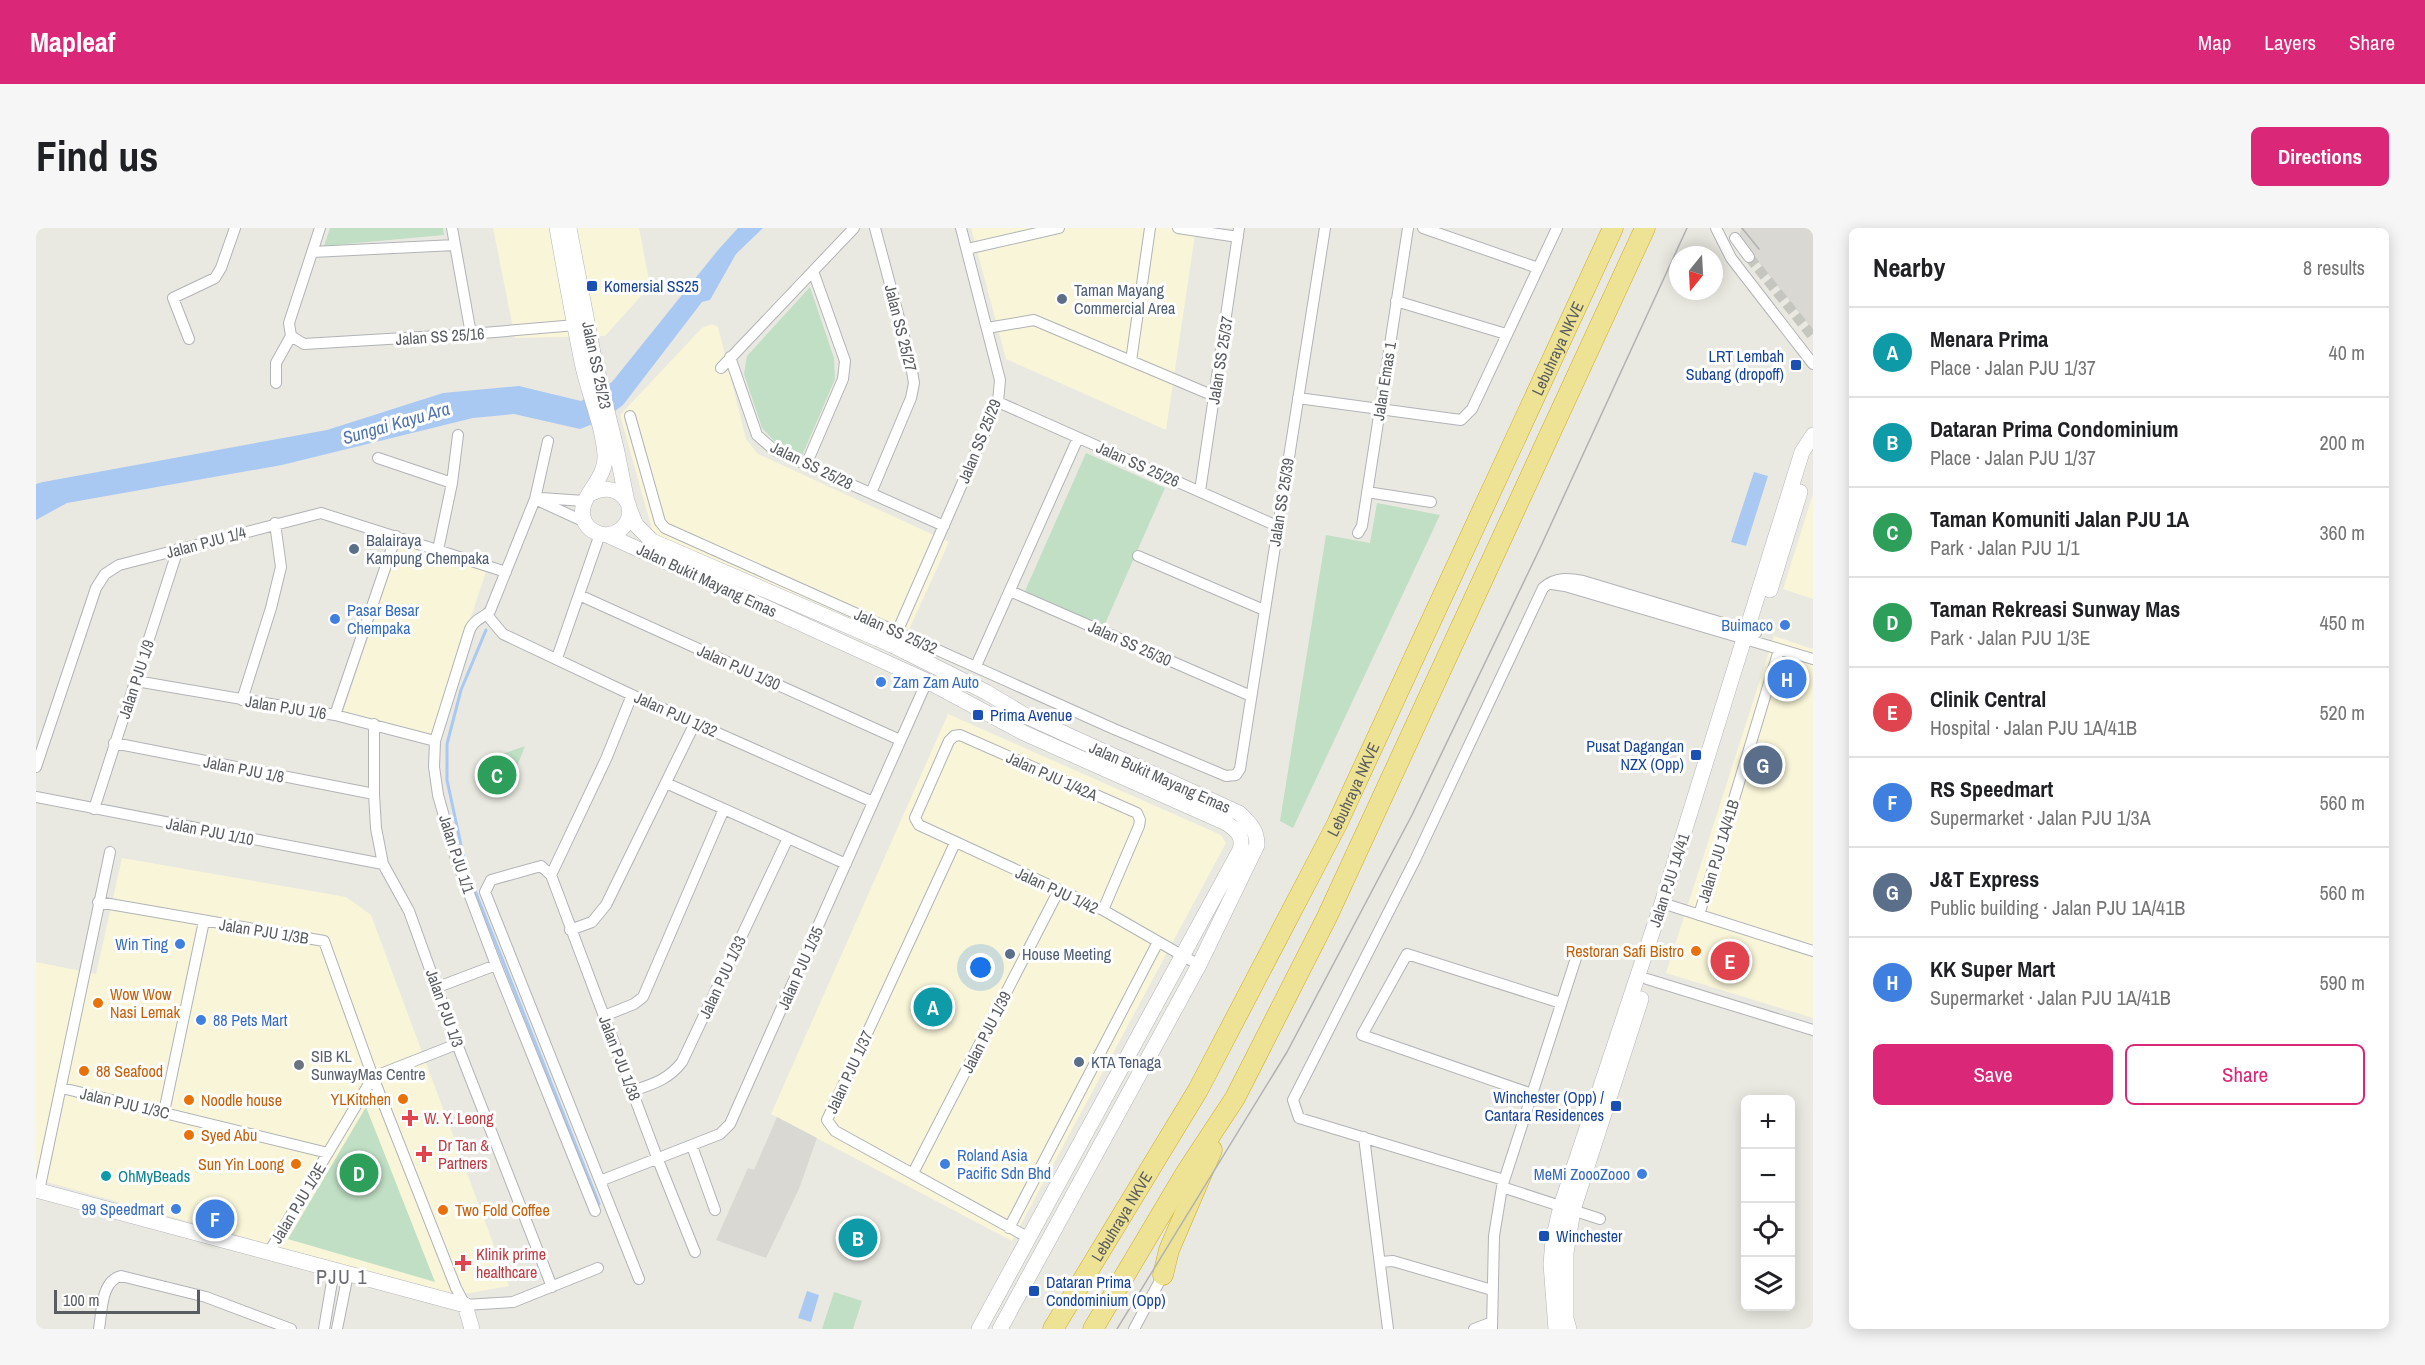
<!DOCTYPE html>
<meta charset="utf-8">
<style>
body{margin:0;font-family:"Archivo Narrow",sans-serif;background:#f6f6f6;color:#202124}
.controls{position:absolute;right:18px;bottom:18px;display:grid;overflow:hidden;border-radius:9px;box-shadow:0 3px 15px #0003}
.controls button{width:54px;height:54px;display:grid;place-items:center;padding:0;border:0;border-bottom:2px solid #e0e0e0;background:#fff;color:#202124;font:30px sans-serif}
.compass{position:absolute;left:1633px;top:18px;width:54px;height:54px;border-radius:50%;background:#fff;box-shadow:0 3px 15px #0003;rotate:198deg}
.scale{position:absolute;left:18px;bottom:15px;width:146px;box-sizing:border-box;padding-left:6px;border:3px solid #595c60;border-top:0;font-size:16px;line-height:21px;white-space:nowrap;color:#595c60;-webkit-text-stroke:4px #fff;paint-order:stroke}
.you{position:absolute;left:945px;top:740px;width:21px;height:21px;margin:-15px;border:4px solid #fff;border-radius:50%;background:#1a73e8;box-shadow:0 0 0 9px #1a73e833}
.badge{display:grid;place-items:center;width:39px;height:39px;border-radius:50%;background:#db2777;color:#fff;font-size:20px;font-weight:700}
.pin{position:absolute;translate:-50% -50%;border:3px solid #fff;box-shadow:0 2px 6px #0006}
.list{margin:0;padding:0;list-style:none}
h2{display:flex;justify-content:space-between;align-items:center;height:78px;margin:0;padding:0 24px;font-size:26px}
h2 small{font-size:20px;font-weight:400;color:#757577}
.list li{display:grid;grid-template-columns:39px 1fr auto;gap:18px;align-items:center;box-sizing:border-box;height:90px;padding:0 24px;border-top:2px solid #e0e0e0}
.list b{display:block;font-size:22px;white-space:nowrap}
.list p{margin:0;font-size:20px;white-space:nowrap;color:#757577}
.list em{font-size:20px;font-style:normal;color:#757577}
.actions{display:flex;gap:12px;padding:18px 24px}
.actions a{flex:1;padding:14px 0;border:2px solid #db2777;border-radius:9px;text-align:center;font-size:21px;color:#db2777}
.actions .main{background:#db2777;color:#fff}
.icon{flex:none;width:33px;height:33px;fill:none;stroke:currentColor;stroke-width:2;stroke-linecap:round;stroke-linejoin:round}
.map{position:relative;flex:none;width:1777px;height:1101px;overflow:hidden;border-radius:9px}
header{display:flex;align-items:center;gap:36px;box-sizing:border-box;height:84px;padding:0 30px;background:#db2777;color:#fff}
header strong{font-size:28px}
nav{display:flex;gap:33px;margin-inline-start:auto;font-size:21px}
.intro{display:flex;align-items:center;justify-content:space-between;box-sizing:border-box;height:144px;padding:0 36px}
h1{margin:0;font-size:42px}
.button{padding:15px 27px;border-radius:9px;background:#db2777;color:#fff;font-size:21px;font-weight:700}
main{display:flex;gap:36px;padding:0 36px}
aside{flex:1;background:#fff;border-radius:9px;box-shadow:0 3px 15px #0003}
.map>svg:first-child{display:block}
.commercial{fill:#f8f5d8}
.industrial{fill:#d9d8d3}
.green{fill:#c0dfc4}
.water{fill:#a9c9f3}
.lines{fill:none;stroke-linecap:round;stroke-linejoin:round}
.stream{stroke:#a9c9f3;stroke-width:3}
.street-tunnel{stroke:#c6c6c1;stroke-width:10;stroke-dasharray:10 5;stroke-linecap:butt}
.street-casing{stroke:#b1b3b7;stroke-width:12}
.secondary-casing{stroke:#b3b4ba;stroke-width:16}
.highway-casing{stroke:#ceac1d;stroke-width:21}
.street{stroke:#fff;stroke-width:10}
.secondary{stroke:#fff;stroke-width:15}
.highway{stroke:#eee294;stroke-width:20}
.tram{stroke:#b1b2b2;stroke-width:1.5}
.transit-dot{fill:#1a4fb4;stroke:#fff;stroke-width:2}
.service-dot{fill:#5c6f8a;stroke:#fff;stroke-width:2}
.shop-dot{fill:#3f7fe0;stroke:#fff;stroke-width:2}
.food-dot{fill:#e8710a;stroke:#fff;stroke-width:2}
.worship-dot{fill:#6b7280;stroke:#fff;stroke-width:2}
.health-dot{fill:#e0444e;stroke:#fff;stroke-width:2}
.culture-dot{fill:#0f9aa8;stroke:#fff;stroke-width:2}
.labels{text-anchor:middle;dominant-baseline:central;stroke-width:6;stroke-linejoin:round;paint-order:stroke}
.transit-label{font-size:16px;fill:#164399;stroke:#fff;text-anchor:start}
.service-label{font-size:16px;fill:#4e5e75;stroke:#fff;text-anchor:start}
.street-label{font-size:16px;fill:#595c60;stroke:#fff}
.shop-label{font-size:16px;fill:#366cbe;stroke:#fff;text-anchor:start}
.food-label{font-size:16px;fill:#c56008;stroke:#fff;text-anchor:start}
.worship-label{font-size:16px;fill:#5b616d;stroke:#fff;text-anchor:start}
.health-label{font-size:16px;fill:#be3a42;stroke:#fff;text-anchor:start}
.culture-label{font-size:16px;fill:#0d838f;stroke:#fff;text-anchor:start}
.water-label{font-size:18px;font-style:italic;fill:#5074b1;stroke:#fff}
.quarter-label{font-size:20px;letter-spacing:1.5px;fill:#6b6d72;stroke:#fff}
</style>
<header>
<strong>Mapleaf</strong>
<nav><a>Map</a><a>Layers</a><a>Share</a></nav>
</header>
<div class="intro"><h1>Find us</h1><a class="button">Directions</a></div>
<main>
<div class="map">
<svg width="1777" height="1101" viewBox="0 0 1777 1101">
<rect width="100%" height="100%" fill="#eae9e1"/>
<path class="commercial" d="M457 0H603L614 58 569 108 479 110Z
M935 0H1160L1130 202 970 131Z
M676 96 682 99 710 211 722 226 913 314 865 419 617 305 584 187 666 100Z
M1777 266V371L1747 361Z
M363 316 450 344 395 508 307 484Z
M1738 408 1777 421V790L1630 745Z
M912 486 1185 607 1190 615 976 1013 735 886Z
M86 630 310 669 335 687 473 1058 418 1068 0 951V734L60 746Z"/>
<path class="industrial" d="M1705 0H1777V102L1703 10Z
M741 889 781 910 763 961 730 1030 680 1012 712 940 718 942Z"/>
<path class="green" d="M294 0H407L408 7 288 18Z
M774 59 798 130 799 151 766 228 742 217 726 200 708 146 711 128Z
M1050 225 1129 260 1068 398 989 363Z
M1341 275 1404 287 1257 600 1244 593 1290 307 1334 315Z
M489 518 469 569 445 560 446 533Z
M330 879 399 1054 252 1011Z
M798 1064 826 1073 817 1101H786Z"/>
<path class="water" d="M702 0H727L700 26 674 72 666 74 587 177 567 192 544 201 478 186 437 190 246 237 31 275 0 292V256L7 254 291 202 407 165 483 158 545 173 576 154 682 22Z
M1718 244 1732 248 1710 318 1695 314Z
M771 1063 783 1067 775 1094 762 1090Z"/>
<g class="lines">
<path class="stream" d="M450 402 425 462 411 516V552L430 640 563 976"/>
<path class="street-tunnel" d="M1713 29 1777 109"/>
<defs>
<path id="street" d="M284 0 253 95 255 108 268 116 435 106 540 97
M416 0 435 106
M1142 0 1202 9
M1387 0 1502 40
M1680 0 1695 30 1777 136
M1699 10 1713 29
M931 21 1023 0
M276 24 419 17
M1360 73 1470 106
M951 100 998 92 1178 168
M153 111 137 70 179 50 185 40 199 0
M694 129 721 207 738 222 908 298
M1095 133 1114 0
M685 140 818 0
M240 155V135L255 108
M1262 170 1425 192 1436 181 1521 0
M962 174 1241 298
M594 188 624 294 629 300 1078 501 1190 548 1200 547 1204 541 1289 0
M512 213 499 271 454 383C447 391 440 389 434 401L399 513 398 539 402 567 420 631 460 737 559 983
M342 230 416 255
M770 237 807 151 809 133 777 43
M1164 263 1203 0
M1331 264 1395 274
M835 265 875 170 878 155 874 131 839 0
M505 270 548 273
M499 271 549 294
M1322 305 1326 298 1372 0
M402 322 416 255 422 207
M1102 328 1228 382
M1516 356 1529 358 1777 431
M974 363 1215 468
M543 367 864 512
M451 387 467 406 596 467 837 574
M858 411 962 174 964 152 925 0
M521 430 564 306
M940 438 1042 210
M100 453 299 487 399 513
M206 472 235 380 245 339 239 295
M299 487 360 308
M338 496V566L340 600 347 636 373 683 421 816 516 1059
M78 515 338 566
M0 539 60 360 69 346 83 337 285 285 470 344
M630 555 810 636
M0 569 347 636
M58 581 142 321
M919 615 791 892 799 903 993 1010
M515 647 570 531 596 467
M62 674 288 713 337 849 420 1060 429 1077 477 1074 562 1040
M1626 675 1777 723
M1067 682 1103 598 1104 592 1101 585 924 507 918 508 913 513 879 590 883 597 1067 682 1163 737
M1663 687 1743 422
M534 702 556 694 570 677 659 495
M1611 751 1777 802
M402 759 460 737
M568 788 598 776 607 769 688 581
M26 860 292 925
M596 863C617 856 632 852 646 834L752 610
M1496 866 1326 807 1371 726 1525 775
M128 884 168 693
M1328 909 1352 1101
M656 918 679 982
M877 945 1023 662
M1468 952 1263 890 1257 872 1379 632 1507 360C1519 349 1532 350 1547 353L1720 405
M564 953 684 906 694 896 891 453
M1466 959 1564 991
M3 963 74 624
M973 1000 1122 714
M233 1024 337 849 421 816
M1344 1034 1357 1033 1456 1062
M603 1051 449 664 455 652 505 638 515 647 622 932 659 1024
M63 1101C66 1083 65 1053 85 1048L170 1069 255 1101
M288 1101 298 1042
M301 1101 312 1046
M1098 1101 1127 1047
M1438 1101 1454 1095
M1456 1101 1458 1008 1466 959 1540 730"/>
<path id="secondary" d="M521 0C529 45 537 90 546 134 552 165 567 196 569 227 571 252 542 268 547 289 551 305 571 312 584 302 608 283 583 250 556 265
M533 0 557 125 581 224 591 274
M593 280 600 297 616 313 856 417 950 464 992 489 1203 585C1213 595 1221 601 1221 617L1163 737 964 1101
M571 307 891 453 988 505 1190 595C1201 602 1208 608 1204 622L943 1101
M1734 362 1764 264
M0 962 429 1077 436 1101
M1520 1101 1515 1036 1517 1012 1525 978 1626 675 1766 224 1777 207
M1533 1101 1530 1091V1025L1537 982 1605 771"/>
<g id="highway">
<path d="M1127 1047 1133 1022 1176 922"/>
<path id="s1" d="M1017 1101 1162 862 1301 596 1577 0"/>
<path d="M1057 1101 1149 946 1199 870 1291 689 1609 0"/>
</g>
</defs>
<use href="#street" class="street-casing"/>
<use href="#secondary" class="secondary-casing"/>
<use href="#highway" class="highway-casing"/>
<use href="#street" class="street"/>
<use href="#secondary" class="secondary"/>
<use href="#highway" class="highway"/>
<path class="tram" d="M1706 0 1723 21
M1081 1101 1251 824 1376 587 1505 318 1651 0"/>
</g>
<g class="transit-dot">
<rect x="550" y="52" width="12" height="12" rx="3"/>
<rect x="1754" y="131" width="12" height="12" rx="3"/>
<rect x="936" y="481" width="12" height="12" rx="3"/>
<rect x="1654" y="521" width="12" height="12" rx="3"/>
<rect x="1574" y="872" width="12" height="12" rx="3"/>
<rect x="1502" y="1002" width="12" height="12" rx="3"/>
<rect x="992" y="1057" width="12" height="12" rx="3"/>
</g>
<g class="service-dot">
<circle cx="1026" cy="71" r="6"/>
<circle cx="318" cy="321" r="6"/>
<circle cx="974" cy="726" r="6"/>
<circle cx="1043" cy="834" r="6"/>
</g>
<g class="shop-dot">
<circle cx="299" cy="391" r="6"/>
<circle cx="1749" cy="397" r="6"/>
<circle cx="845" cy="454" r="6"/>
<circle cx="144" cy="716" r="6"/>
<circle cx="165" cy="792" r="6"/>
<circle cx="909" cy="936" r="6"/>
<circle cx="1606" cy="946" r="6"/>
<circle cx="140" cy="981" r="6"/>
</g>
<g class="food-dot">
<circle cx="1660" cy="723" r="6"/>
<circle cx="62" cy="775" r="6"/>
<circle cx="48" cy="843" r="6"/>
<circle cx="367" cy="871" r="6"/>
<circle cx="153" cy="872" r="6"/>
<circle cx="153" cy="907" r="6"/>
<circle cx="260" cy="936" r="6"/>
<circle cx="407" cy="982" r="6"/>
</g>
<circle class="worship-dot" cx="263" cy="837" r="6"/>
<g class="health-dot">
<path d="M371 881h6v6h6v6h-6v6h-6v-6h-6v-6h6z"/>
<path d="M385 917h6v6h6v6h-6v6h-6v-6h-6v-6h6z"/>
<path d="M424 1026h6v6h6v6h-6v6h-6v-6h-6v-6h6z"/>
</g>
<circle class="culture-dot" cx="70" cy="948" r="6"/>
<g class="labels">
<g class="transit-label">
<text x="568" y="58">Komersial SS25</text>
<text x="1748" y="128" text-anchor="end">LRT Lembah<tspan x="1748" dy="18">Subang (dropoff)</tspan></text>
<text x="954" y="487">Prima Avenue</text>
<text x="1648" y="518" text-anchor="end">Pusat Dagangan<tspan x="1648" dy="18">NZX (Opp)</tspan></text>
<text x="1568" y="869" text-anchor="end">Winchester (Opp) /<tspan x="1568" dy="18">Cantara Residences</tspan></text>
<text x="1520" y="1008">Winchester</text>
<text x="1010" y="1054">Dataran Prima<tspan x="1010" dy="18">Condominium (Opp)</tspan></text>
</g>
<g class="service-label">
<text x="1038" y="62">Taman Mayang<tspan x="1038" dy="18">Commercial Area</tspan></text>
<text x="330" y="312">Balairaya<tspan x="330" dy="18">Kampung Chempaka</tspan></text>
<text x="986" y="726">House Meeting</text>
<text x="1055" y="834">KTA Tenaga</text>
</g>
<g class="street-label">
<text transform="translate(865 100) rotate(76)">Jalan SS 25/27</text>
<text transform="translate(404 108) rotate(-4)">Jalan SS 25/16</text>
<text stroke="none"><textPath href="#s1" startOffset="1104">Lebuhraya NKVE</textPath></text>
<text transform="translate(1184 132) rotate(-81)">Jalan SS 25/37</text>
<text transform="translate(561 137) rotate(78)">Jalan SS 25/23</text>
<text transform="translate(1348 153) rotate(-81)">Jalan Emas 1</text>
<text transform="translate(943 213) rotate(-68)">Jalan SS 25/29</text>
<text transform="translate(1102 236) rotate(24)">Jalan SS 25/26</text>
<text transform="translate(776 237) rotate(26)">Jalan SS 25/28</text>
<text transform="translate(1245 274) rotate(-81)">Jalan SS 25/39</text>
<text transform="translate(170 314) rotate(-15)">Jalan PJU 1/4</text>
<text transform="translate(671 352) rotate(25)">Jalan Bukit Mayang Emas</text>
<text transform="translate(860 403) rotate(24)">Jalan SS 25/32</text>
<text transform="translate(1094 415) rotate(24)">Jalan SS 25/30</text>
<text transform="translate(703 439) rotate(24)">Jalan PJU 1/30</text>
<text transform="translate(100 451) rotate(-72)">Jalan PJU 1/9</text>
<text transform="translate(250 479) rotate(9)">Jalan PJU 1/6</text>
<text transform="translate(640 486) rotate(24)">Jalan PJU 1/32</text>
<text transform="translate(208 541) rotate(11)">Jalan PJU 1/8</text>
<text transform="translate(1016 548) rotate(24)">Jalan PJU 1/42A</text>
<text transform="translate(1124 549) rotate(24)">Jalan Bukit Mayang Emas</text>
<text stroke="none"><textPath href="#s1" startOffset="618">Lebuhraya NKVE</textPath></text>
<text transform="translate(174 603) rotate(11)">Jalan PJU 1/10</text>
<text transform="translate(1682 623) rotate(-73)">Jalan PJU 1A/41B</text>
<text transform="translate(421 626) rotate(72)">Jalan PJU 1/1</text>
<text transform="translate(1633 652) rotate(-72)">Jalan PJU 1A/41</text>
<text transform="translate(1021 662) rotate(25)">Jalan PJU 1/42</text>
<text transform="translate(228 703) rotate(9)">Jalan PJU 1/3B</text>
<text transform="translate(764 740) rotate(-66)">Jalan PJU 1/35</text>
<text transform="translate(686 749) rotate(-65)">Jalan PJU 1/33</text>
<text transform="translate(409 780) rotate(70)">Jalan PJU 1/3</text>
<text transform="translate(950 804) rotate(-63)">Jalan PJU 1/39</text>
<text transform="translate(584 830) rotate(69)">Jalan PJU 1/38</text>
<text transform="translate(813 844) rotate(-65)">Jalan PJU 1/37</text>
<text transform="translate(89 875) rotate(13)">Jalan PJU 1/3C</text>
<text transform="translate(262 975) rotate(-59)">Jalan PJU 1/3E</text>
<text stroke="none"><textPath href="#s1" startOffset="132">Lebuhraya NKVE</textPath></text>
</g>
<g class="shop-label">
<text x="311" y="382">Pasar Besar<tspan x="311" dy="18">Chempaka</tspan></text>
<text x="1737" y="397" text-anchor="end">Buimaco</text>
<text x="857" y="454">Zam Zam Auto</text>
<text x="132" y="716" text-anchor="end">Win Ting</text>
<text x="177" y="792">88 Pets Mart</text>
<text x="921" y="927">Roland Asia<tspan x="921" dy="18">Pacific Sdn Bhd</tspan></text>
<text x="1594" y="946" text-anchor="end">MeMi ZoooZooo</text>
<text x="128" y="981" text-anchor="end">99 Speedmart</text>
</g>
<g class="food-label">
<text x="1648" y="723" text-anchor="end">Restoran Safi Bistro</text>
<text x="74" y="766">Wow Wow<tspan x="74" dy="18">Nasi Lemak</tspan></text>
<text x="60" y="843">88 Seafood</text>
<text x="355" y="871" text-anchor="end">YLKitchen</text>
<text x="165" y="872">Noodle house</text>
<text x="165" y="907">Syed Abu</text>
<text x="248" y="936" text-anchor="end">Sun Yin Loong</text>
<text x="419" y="982">Two Fold Coffee</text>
</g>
<g class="worship-label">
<text x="275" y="828">SIB KL<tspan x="275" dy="18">SunwayMas Centre</tspan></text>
</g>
<g class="health-label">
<text x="388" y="890">W. Y. Leong</text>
<text x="402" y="917">Dr Tan &amp;<tspan x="402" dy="18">Partners</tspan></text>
<text x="440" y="1026">Klinik prime<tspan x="440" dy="18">healthcare</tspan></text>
</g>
<g class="culture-label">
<text x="82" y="948">OhMyBeads</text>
</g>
<g class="water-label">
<text transform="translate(360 195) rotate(-16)">Sungai Kayu Ara</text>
</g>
<g class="quarter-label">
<text x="306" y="1048">PJU 1</text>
</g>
</g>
</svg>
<div class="controls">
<button>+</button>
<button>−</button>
<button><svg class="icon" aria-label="locate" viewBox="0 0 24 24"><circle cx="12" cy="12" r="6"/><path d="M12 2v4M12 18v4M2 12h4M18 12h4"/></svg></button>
<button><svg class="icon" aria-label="layers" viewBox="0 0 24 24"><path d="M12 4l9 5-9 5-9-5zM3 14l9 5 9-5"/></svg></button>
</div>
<svg class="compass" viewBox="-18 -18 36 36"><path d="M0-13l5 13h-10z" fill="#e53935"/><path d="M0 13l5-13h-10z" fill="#757577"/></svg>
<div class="scale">100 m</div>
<div class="you"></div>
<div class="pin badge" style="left:897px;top:779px;background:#0f9aa8">A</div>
<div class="pin badge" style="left:822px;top:1010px;background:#0f9aa8">B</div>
<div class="pin badge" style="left:461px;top:547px;background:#2e9e5b">C</div>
<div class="pin badge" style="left:323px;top:945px;background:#2e9e5b">D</div>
<div class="pin badge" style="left:1694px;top:733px;background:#e0444e">E</div>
<div class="pin badge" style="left:179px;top:991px;background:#3f7fe0">F</div>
<div class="pin badge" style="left:1727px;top:537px;background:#5c6f8a">G</div>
<div class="pin badge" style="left:1751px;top:451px;background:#3f7fe0">H</div>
</div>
<aside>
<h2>Nearby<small>8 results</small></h2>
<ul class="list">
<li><span class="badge" style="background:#0f9aa8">A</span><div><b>Menara Prima</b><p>Place · Jalan PJU 1/37</p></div><em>40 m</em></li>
<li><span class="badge" style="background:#0f9aa8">B</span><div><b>Dataran Prima Condominium</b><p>Place · Jalan PJU 1/37</p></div><em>200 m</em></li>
<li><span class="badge" style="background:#2e9e5b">C</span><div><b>Taman Komuniti Jalan PJU 1A</b><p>Park · Jalan PJU 1/1</p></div><em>360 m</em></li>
<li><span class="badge" style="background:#2e9e5b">D</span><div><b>Taman Rekreasi Sunway Mas</b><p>Park · Jalan PJU 1/3E</p></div><em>450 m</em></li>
<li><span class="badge" style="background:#e0444e">E</span><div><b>Clinik Central</b><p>Hospital · Jalan PJU 1A/41B</p></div><em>520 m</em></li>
<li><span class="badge" style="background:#3f7fe0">F</span><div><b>RS Speedmart</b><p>Supermarket · Jalan PJU 1/3A</p></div><em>560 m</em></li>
<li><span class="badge" style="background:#5c6f8a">G</span><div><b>J&amp;T Express</b><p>Public building · Jalan PJU 1A/41B</p></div><em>560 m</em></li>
<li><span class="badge" style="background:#3f7fe0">H</span><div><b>KK Super Mart</b><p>Supermarket · Jalan PJU 1A/41B</p></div><em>590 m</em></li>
</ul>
<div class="actions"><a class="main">Save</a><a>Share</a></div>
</aside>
</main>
